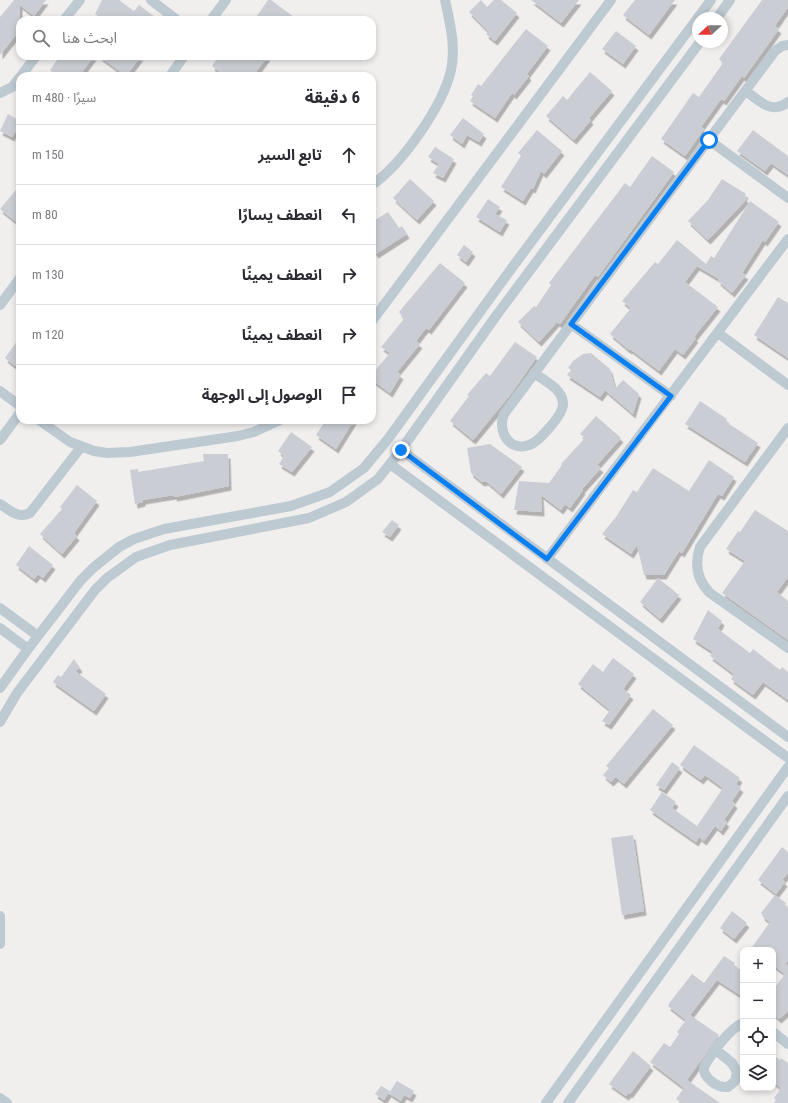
<!DOCTYPE html>
<html lang="ar">
<meta charset="utf-8">
<style>
body{margin:0;font-family:"Roboto Condensed","Noto Sans Arabic",sans-serif;background:#f2f2f3;color:#2b2b33;direction:rtl}
.controls{position:absolute;right:12px;bottom:12px;display:grid;overflow:hidden;border-radius:8px;box-shadow:0 2px 6px #0003}
.controls button{width:36px;height:36px;display:grid;place-items:center;padding:0;border:0;border-bottom:1px solid #e1e1e2;background:#fff;color:#2b2b33;font:20px sans-serif}
.compass{position:absolute;left:692px;top:12px;width:36px;height:36px;border-radius:50%;background:#fff;box-shadow:0 2px 6px #0003;rotate:248deg}
.stop{position:absolute;width:12px;height:12px;margin:-9px;border:3px solid #0a7ff0;border-radius:50%;background:#fff}
.stop.end{background:#0a7ff0;border-color:#fff;box-shadow:0 1px 4px #0008}
.list{margin:0;padding:0;list-style:none}
h2{display:flex;justify-content:space-between;align-items:center;height:52px;margin:0;padding:0 16px;font-size:17px}
h2 small{font-size:13px;font-weight:400;color:#7c7c81}
.list li{display:grid;grid-template-columns:26px 1fr auto;gap:12px;align-items:center;box-sizing:border-box;height:60px;padding:0 16px;border-top:1px solid #e1e1e2}
.list b{display:block;font-size:15px;white-space:nowrap}
.list em{font-size:13px;font-style:normal;color:#7c7c81}
.icon{flex:none;width:22px;height:22px;fill:none;stroke:currentColor;stroke-width:2;stroke-linecap:round;stroke-linejoin:round}
.map{position:relative;flex:none;width:788px;height:1103px;overflow:hidden;direction:ltr}
.search{position:absolute;background:#fff;box-shadow:0 2px 6px #0003;left:16px;top:16px;width:360px;height:44px;display:flex;align-items:center;gap:10px;box-sizing:border-box;padding:0 14px;border-radius:12px;color:#7c7c81;font-size:15px}
.panel{position:absolute;background:#fff;box-shadow:0 2px 6px #0003;left:16px;top:72px;width:360px;height:352px;border-radius:12px;direction:rtl}
.map>svg:first-child{display:block}
.building{fill:#caced4;filter:url(#shadow)}
.lines{fill:none;stroke-linecap:round;stroke-linejoin:round}
.minor{stroke:#becad2;stroke-width:10}
.route{stroke:#0a7ff0;stroke-width:5}
</style>
<div class="map">
<svg width="788" height="1103" viewBox="0 0 788 1103">
<defs>
<filter id="shadow"><feDropShadow dx="2.5" dy="4.5" stdDeviation="0" flood-color="#0004"/></filter>
</defs>
<rect width="100%" height="100%" fill="#f1eeee"/>
<path class="building" d="M14 0H46L34 16 20 5V30L0 55V17Z
M102 0H119L134 11 139 5 159 20H103L95 14Z
M268 0H271L298 20H254Z
M481 0 487 7 494 0H501L517 13 495 41 486 34 488 31 469 12Z
M531 0H579L561 23Z
M635 0H675L649 35 623 15Z
M762 0H788V7L775 26 779 29 744 78 742 76 724 101 721 99 701 127 704 129 685 156 661 139 693 93 699 97 723 63 719 59Z
M526 29 548 46 527 74 529 76 514 95 512 93 495 118 470 101 473 96 471 95 478 84 481 86Z
M616 31 636 46 623 64 602 49Z
M60 56H94L79 76H58L50 70Z
M99 56H141L126 76Z
M219 56 225 60 228 56H268L253 76H225L212 66Z
M590 72 612 91 589 118 591 120 574 140 546 116 563 96 567 100Z
M8 114 20 121V131L17 129 12 137 0 131Z
M463 118 484 134 479 142 467 135 462 144 450 135Z
M537 130 562 151 544 174 541 171 533 189 531 188 523 201 501 187 521 156 518 153Z
M753 130 788 156V175L771 163 765 171 737 151Z
M435 147 454 159 443 178 433 173 439 164 428 157Z
M652 156 674 172 598 277 595 275 560 324 557 322 539 342 518 322 534 306 536 307 551 285 549 283 625 183 630 187Z
M410 179 434 201 417 220 393 198Z
M722 179 746 194 744 197 747 199 708 240 688 221 708 200Z
M20 185V225L0 209Z
M488 199 500 207 495 214 507 220 500 232 476 217Z
M750 201 779 222 765 242 763 240 742 273 746 275 732 293 718 281 719 279 697 266 685 282 718 307 694 337 696 338 683 355 675 349 659 371 630 349 629 350 610 334 631 308 622 301 655 262 658 264 677 240 706 264 711 256 714 258Z
M388 212 399 228 402 226 407 234 376 254 372 248V222Z
M464 245 473 252 466 262 457 255Z
M440 263 465 283 429 330 426 328 416 341 420 344 397 372 401 375 390 393 372 380V374L390 353 381 347 404 319 399 312Z
M778 297 788 303V358L754 335Z
M20 337V359L15 366 5 358Z
M515 342 537 357 511 394 473 440 450 421 469 396 467 395 486 373 490 376Z
M591 353 610 369 615 389 623 380 639 394 633 414 605 390 600 397 567 375 571 370 568 368 573 361 583 354Z
M700 401 727 419 726 422 758 443 745 462 685 424Z
M596 416 621 438 597 465 601 468 582 489 583 490 570 508 565 504 561 510 541 495 542 512 514 510 519 481 549 483 562 465 561 464 585 438 580 434Z
M326 420H354L336 449 316 435Z
M291 432 312 447 292 472 279 464 284 456 278 451Z
M490 444 522 467 501 494 486 481 482 482 471 473 467 448Z
M203 454H228L229 486 175 497 174 495 143 500V502L135 504 130 470 138 469V472L204 461Z
M709 460 734 477 722 496 718 494 682 553 679 551 664 575H644L637 545 631 554 602 534 616 517 633 490 637 492 653 468 689 491Z
M77 485 97 501 74 533 77 536 62 554 40 534 62 509 60 507Z
M755 510 788 531V577L777 592 788 601V640L722 593 745 561 726 549 738 531 740 532Z
M392 520 399 525 390 537 382 532Z
M29 546 53 565 43 578 38 574 34 579 16 565Z
M658 578 679 595 660 619 640 602Z
M708 610 722 621 718 629 750 653 753 649 780 670 782 667 788 672V700L763 682 753 695 731 679 734 674 710 656 713 652 693 639Z
M613 658 634 674 623 689 631 695 609 725 602 721 610 710 578 684 593 664 603 672Z
M74 659 80 668 75 671 106 694 94 711 53 682 58 675 61 677Z
M653 709 673 725 624 784 616 777 611 782 603 775 609 768 606 766Z
M694 745 740 778 736 784 741 788 732 801 735 804 724 820 727 822 721 831 715 826 704 841 699 837 696 842 650 810 662 792 676 802 672 808 697 826 723 788 705 775 701 780 680 765Z
M672 762 680 768 664 790 656 785Z
M633 835 644 911 622 915 611 838Z
M782 847 788 852V873L782 880 785 882 776 894 758 880Z
M775 895 786 903 784 905 788 908V961L785 964 788 966V1011L779 1019 773 1014V990L785 974 773 965V950H750L770 922 762 916 763 915 761 913Z
M732 911 747 923 734 939 720 928Z
M724 956 735 963 734 965 743 972V997L717 980 690 1015 719 1035 687 1080 720 1103H682L676 1099 684 1088 650 1062 664 1043 670 1047 679 1034 677 1032 686 1020 668 1006 670 1002 692 974 704 983Z
M633 1051 651 1066 630 1094 629 1093 626 1096 609 1084Z
M773 1055 780 1060 781 1058 788 1063V1103H774L776 1100 774 1098 781 1088 773 1082Z
M397 1081 414 1091 410 1098 404 1095 401 1101 389 1093Z
M381 1086 390 1091 384 1100 375 1094Z"/>
<g class="lines">
<path class="minor" d="M151 0 177 20
M717 18 730 0
M64 20 80 0
M211 20 226 0
M21 76 36 56
M170 76 184 56
M746 91C759 101 772 115 788 102
M0 93 12 87 20 77
M709 140 788 198
M372 185C402 164 443 106 451 70 456 47 450 23 445 0
M0 305 20 278
M372 321 611 0
M571 324 671 396
M718 333 788 385
M534 373C542 379 556 386 560 394 563 399 564 404 562 409 559 418 538 443 529 445 509 452 497 431 504 414L775 51 782 46 788 45
M0 391 20 406
M39 420 70 442 94 451 107 453 130 452 238 436 254 432 280 420
M788 428 700 547C694 565 697 580 710 593L788 648
M0 440 20 413
M401 450 788 737
M390 464 788 758
M0 504C10 510 18 519 30 513L81 447
M547 559 788 239
M0 608 38 636
M0 628 28 649
M0 688 28 649 81 580 93 568 119 547 134 539 164 529 291 506 330 492 364 468 388 439 514 265 711 0
M0 722 17 693 95 590 107 578 136 557 170 545 309 518 346 502 378 479 401 450 496 316 700 42
M0 916V944
M773 1032 788 1044
M716 1050 732 1063 737 1072 735 1081 728 1087C717 1088 703 1078 704 1067 711 1054 730 1028 743 1023
M0 1098 7 1103
M546 1103 788 767
M568 1103 788 796"/>
</g>
<g class="lines">
<path class="route" d="M401 450 547 559 671 396 571 324 709 140"/>
</g>
</svg>
<div class="controls">
<button>+</button>
<button>−</button>
<button><svg class="icon" aria-label="locate" viewBox="0 0 24 24"><circle cx="12" cy="12" r="6"/><path d="M12 2v4M12 18v4M2 12h4M18 12h4"/></svg></button>
<button><svg class="icon" aria-label="layers" viewBox="0 0 24 24"><path d="M12 4l9 5-9 5-9-5zM3 14l9 5 9-5"/></svg></button>
</div>
<svg class="compass" viewBox="-18 -18 36 36"><path d="M0-13l5 13h-10z" fill="#e53935"/><path d="M0 13l5-13h-10z" fill="#7c7c81"/></svg>
<div class="stop" style="left:709px;top:140px"></div>
<div class="stop end" style="left:401px;top:450px"></div>
<div class="search"><svg class="icon" aria-label="search" viewBox="0 0 24 24"><circle cx="10" cy="10" r="6"/><path d="M15 15l6 6"/></svg>ابحث هنا</div>
<section class="panel">
<h2>6 دقيقة<small>سيرًا · 480 m</small></h2>
<ul class="list">
<li><svg class="icon" aria-label="ahead" viewBox="0 0 24 24"><path d="M12 20V5M6 11l6-6 6 6"/></svg><div><b>تابع السير</b></div><em>150 m</em></li>
<li><svg class="icon" aria-label="left" viewBox="0 0 24 24"><path d="M17 20v-9H6M10 6l-5 5 5 5"/></svg><div><b>انعطف يسارًا</b></div><em>80 m</em></li>
<li><svg class="icon" aria-label="right" viewBox="0 0 24 24"><path d="M7 20v-9h11M14 6l5 5-5 5"/></svg><div><b>انعطف يمينًا</b></div><em>130 m</em></li>
<li><svg class="icon" aria-label="right" viewBox="0 0 24 24"><path d="M7 20v-9h11M14 6l5 5-5 5"/></svg><div><b>انعطف يمينًا</b></div><em>120 m</em></li>
<li><svg class="icon" aria-label="arrive" viewBox="0 0 24 24"><path d="M6 21V4h12l-3 4 3 4H6"/></svg><div><b>الوصول إلى الوجهة</b></div></li>
</ul>
</section>
</div>
